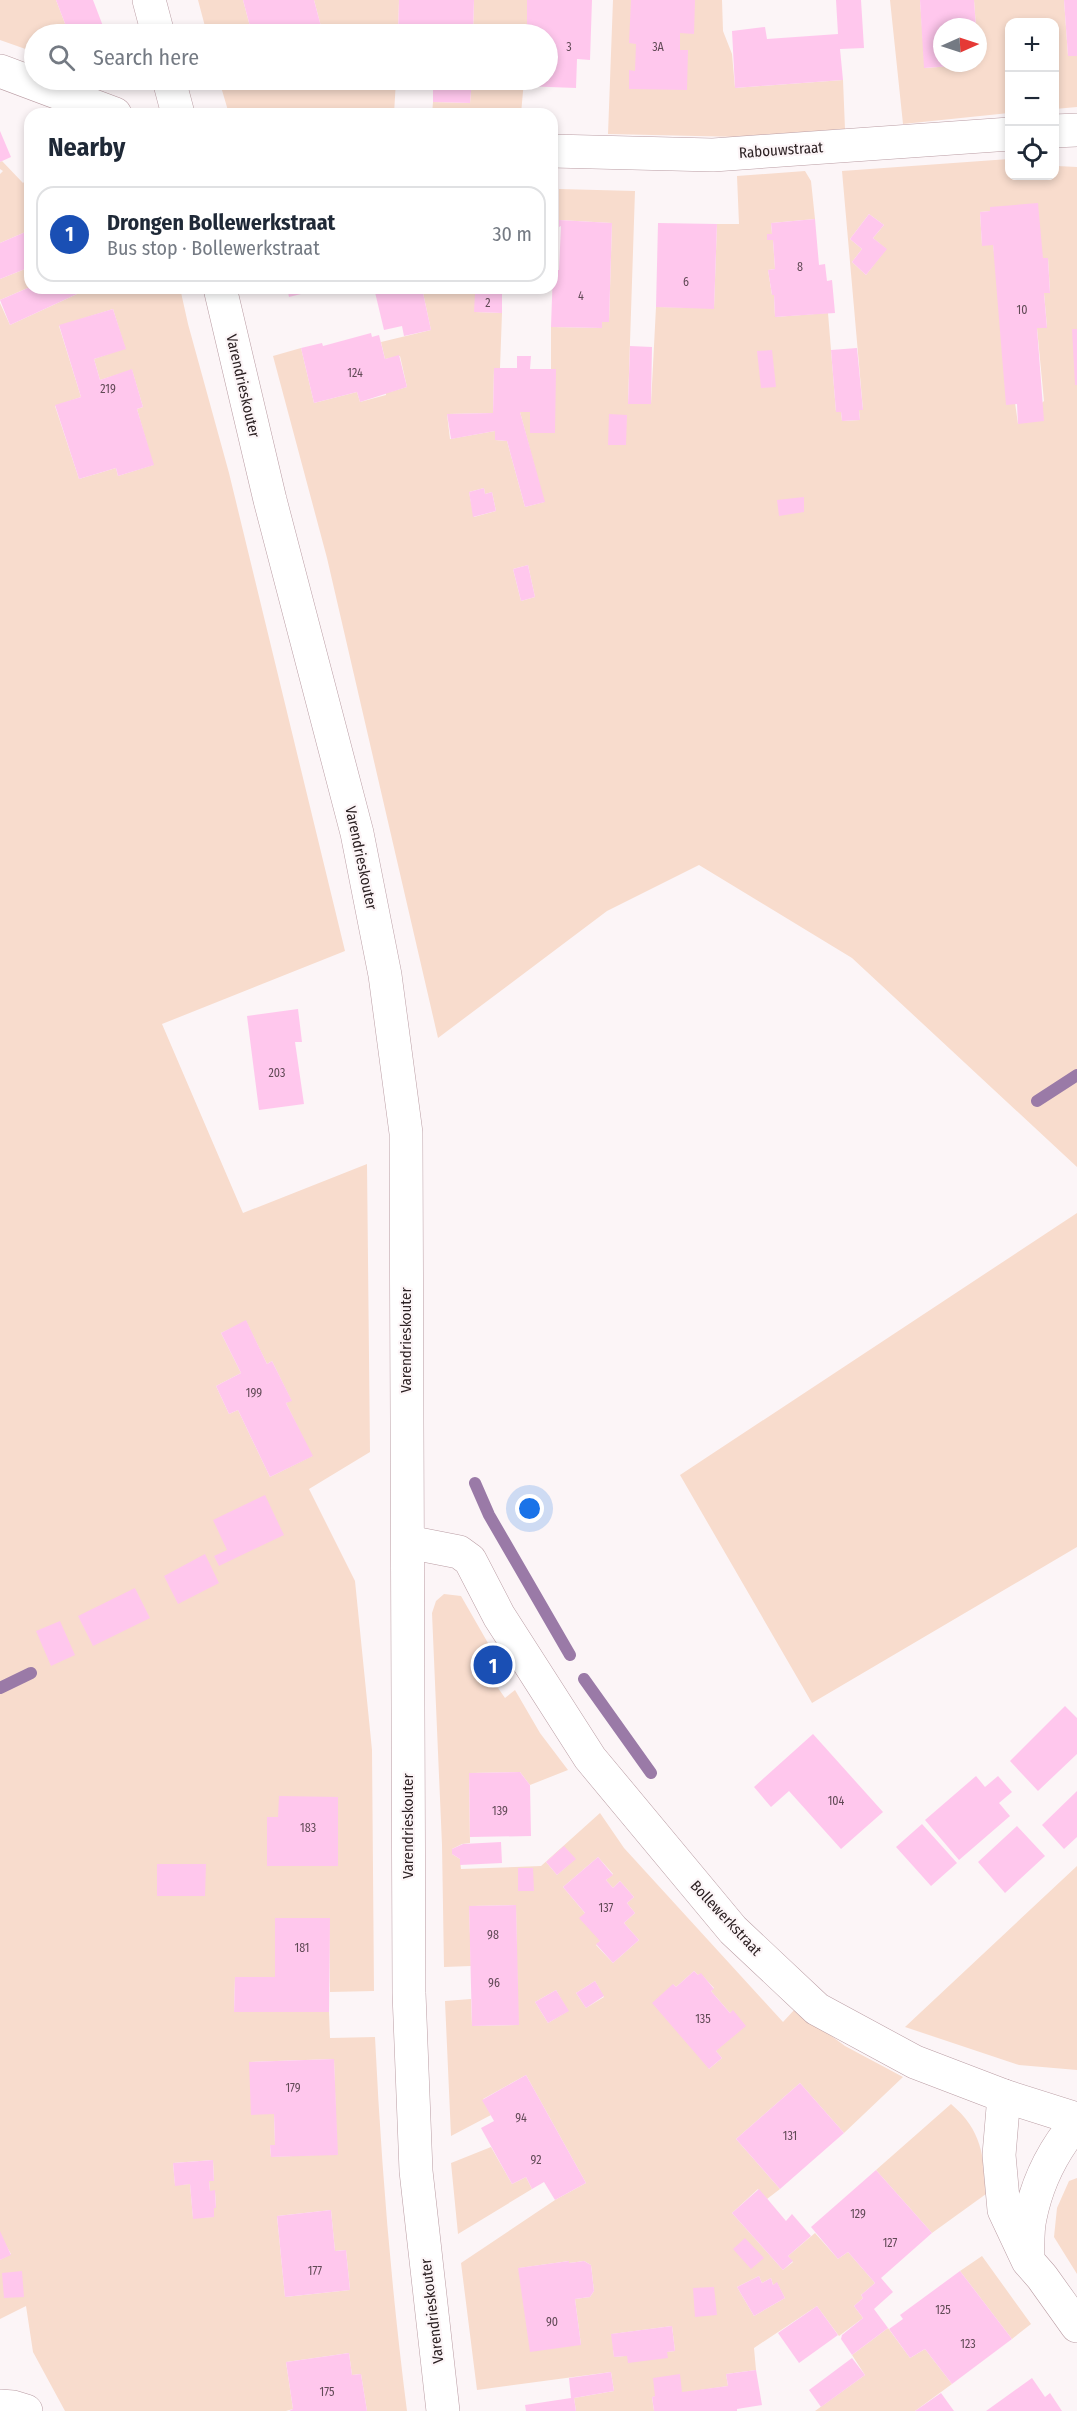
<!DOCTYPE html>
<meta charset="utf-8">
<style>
body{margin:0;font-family:"Fira Sans Condensed",sans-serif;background:#f6f6f7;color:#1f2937}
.controls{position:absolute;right:18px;top:18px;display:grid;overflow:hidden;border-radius:12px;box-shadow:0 3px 9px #0003}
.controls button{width:54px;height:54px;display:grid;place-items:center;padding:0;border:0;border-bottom:2px solid #e0e1e3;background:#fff;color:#1f2937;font:30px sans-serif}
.compass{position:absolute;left:933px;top:18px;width:54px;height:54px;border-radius:50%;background:#fff;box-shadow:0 3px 9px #0003;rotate:87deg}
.you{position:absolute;left:530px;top:1509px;width:21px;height:21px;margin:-15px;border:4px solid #fff;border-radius:50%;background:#1a73e8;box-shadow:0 0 0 9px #1a73e833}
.badge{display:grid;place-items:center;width:39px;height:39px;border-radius:50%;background:#111827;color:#fff;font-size:20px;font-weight:700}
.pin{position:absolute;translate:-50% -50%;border:3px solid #fff;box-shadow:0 2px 6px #0006}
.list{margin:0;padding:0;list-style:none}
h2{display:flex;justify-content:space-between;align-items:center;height:78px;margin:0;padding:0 24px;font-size:26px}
h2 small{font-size:20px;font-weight:400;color:#747a83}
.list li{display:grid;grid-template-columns:39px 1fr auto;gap:18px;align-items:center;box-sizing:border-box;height:96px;margin:0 12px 12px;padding:0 12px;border:2px solid #e0e1e3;border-radius:18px}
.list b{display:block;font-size:22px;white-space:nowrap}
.list p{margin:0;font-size:20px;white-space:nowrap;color:#747a83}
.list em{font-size:20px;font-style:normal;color:#747a83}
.icon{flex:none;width:33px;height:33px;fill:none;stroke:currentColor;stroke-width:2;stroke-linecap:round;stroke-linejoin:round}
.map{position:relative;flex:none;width:1077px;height:2411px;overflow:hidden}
.search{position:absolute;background:#fff;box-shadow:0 3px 9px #0003;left:24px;top:24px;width:534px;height:66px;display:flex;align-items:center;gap:15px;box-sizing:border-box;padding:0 21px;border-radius:33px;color:#747a83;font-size:22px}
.panel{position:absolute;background:#fff;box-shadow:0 3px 9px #0003;left:24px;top:108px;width:534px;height:186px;border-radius:18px}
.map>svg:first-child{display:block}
.green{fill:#f8dccd;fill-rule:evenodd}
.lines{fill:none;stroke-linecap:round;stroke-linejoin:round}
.stream{stroke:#9a7aa7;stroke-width:12}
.building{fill:#ffc7ed}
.street-casing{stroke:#ba9da4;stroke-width:34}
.secondary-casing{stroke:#ba9da4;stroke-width:34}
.street{stroke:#fff;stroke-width:33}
.secondary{stroke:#fff;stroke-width:33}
.labels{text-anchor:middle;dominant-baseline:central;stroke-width:4.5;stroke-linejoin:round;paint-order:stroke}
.number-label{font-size:12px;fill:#614a56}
.street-label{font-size:15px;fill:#2c2123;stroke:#fcf5f7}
</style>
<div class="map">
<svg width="1077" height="2411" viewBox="0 0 1077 2411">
<rect width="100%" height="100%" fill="#fcf5f7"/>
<path class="green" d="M0 0H56L69 34H34V52L0 40Z
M198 0H243L252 34H207Z
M314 0H399L398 34H323Z
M474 0H527V25H517L516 34H473Z
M613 0H722L723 31 732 54 735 88 843 80 845 129 740 137 608 134Z
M890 0H920L925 68 979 64 978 27H976L974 0H1064L1068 56H1077V107L1055 109 1054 22H1010L1009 113 903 124Z
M219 80H264L265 82 273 80H396L394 114H229Z
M472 80H524L521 114H432L433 102 470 103Z
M1055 156H1057V166L1077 167V1167L852 958 699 865 607 911 438 1038 327 558 273 356 301 348 314 403 357 392 360 402 386 395V393L407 387 400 356 385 359 381 342 431 330 422 288H451V293H475V312L502 313 500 368H494L493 413 447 414 450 439 495 431V440L507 441 525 507 544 502 520 412H530V433H555L551 369V327L601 328 602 322H609L612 223 559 220V189L635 191 628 403 651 404 656 307 714 308 717 224H739L737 176 805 171 811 181 815 219 771 223 772 234H767L773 240 775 269 768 270 772 295H774L775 317 828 313 836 412H841L842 421 860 420 859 410H863L842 171 1009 159 1010 176H1054ZM990 211 1043 258H1048L1050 292 1044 293 1047 327 1037 328 1044 401 1018 424 993 245H982L980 212ZM869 214 884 225 873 238 886 249 866 275 852 262 862 249 850 239ZM484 488 485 494 492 492 496 511 474 517 469 492ZM528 565 535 597 521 601 513 569Z
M2 161 23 183 30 176V230L0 243V174L3 171 0 169V162Z
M30 267V287L0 300V279Z
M90 288H180L188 324 229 473 345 951 162 1024 243 1213 367 1164 370 1452 309 1489 355 1581 372 1750 374 1991 330 1992 329 1918H275V1977H235L234 2012H329L330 2038 375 2037C381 2162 391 2286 407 2411H367L361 2374 352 2375 349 2353 286 2362 293 2409 286 2411H65L33 2352 26 2306 0 2319V2260L11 2254 0 2235V303L10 325ZM113 309 125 348 94 359 100 380 132 370 143 407 137 409 153 465 118 476 116 468 79 479 55 406 81 397 59 326ZM246 1321 267 1364 272 1361 291 1400 286 1403 312 1456 270 1477 238 1410 229 1414 216 1386 241 1373 221 1333ZM334 2059 337 2154 271 2157 270 2145H275L274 2114 249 2062ZM213 2160 214 2181H209L210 2191H215L216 2207 214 2208V2217L193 2218 190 2184 175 2185 173 2163ZM331 2210 335 2251 346 2250 350 2290 285 2297 277 2216Z
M1077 1213V1547L812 1703 680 1475Z
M444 1594 461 1596 500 1664 487 1672 505 1698 515 1690 540 1733 568 1770 530 1785 520 1772 469 1773 470 1843 462 1844 452 1849V1854L460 1859 461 1869 541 1866 600 1813 624 1848 783 2022 795 2009 845 2046 903 2077 844 2133 800 2083 736 2139 780 2189 767 2199 758 2189 732 2213 783 2270 793 2262 788 2256 815 2233 838 2259 848 2252 875 2283 861 2295 863 2298 854 2306 863 2318 839 2336 817 2306 754 2348 756 2370 726 2374 728 2386 652 2397 654 2411H576L574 2398 614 2391 611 2372 477 2390 461 2263 555 2200 586 2183 526 2075 483 2099 491 2115 451 2136 445 2001 471 1999 472 2026 518 2025 516 1905 469 1906 471 1966 444 1967 442 1845 432 1613 436 1601ZM564 1847 575 1859 557 1875 546 1862ZM598 1857 613 1874 606 1880 613 1888 620 1881 634 1897 627 1903 635 1913 624 1923 639 1940 613 1963 596 1945 605 1937 563 1887ZM694 1971 698 1975 701 1974 714 1988 711 1991 730 2013 733 2011 716 2051 722 2058 709 2069 673 1984 676 1987ZM595 1981 604 1997 586 2008 576 1993ZM556 1990 568 2011 548 2023 535 2002ZM569 2261V2263L584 2261 591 2265 594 2291 590 2297 575 2299 581 2345 519 2268ZM759 2276 762 2283 771 2278 773 2285 777 2283 785 2298 754 2316 737 2287ZM672 2326 675 2351 614 2357 612 2334Z
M1077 1866V2070L1019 2065 905 2027Z
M951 2104C982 2130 984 2156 986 2194L932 2233 876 2170Z
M491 2147 512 2184 526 2177 532 2189 458 2234 451 2163Z
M1077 2178V2274L1054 2237 1057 2208 1069 2181Z
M982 2256 1031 2324 1012 2339 960 2271Z
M888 2328 910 2358 925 2349 952 2384 915 2411H815L865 2375 852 2355Z"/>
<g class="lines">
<path class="stream" d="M1037 1101 1077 1075
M475 1483 489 1515 570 1655
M584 1679 651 1773
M0 1688 31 1673"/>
</g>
<path class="building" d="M56 0H93L106 34H69Z
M243 0H314L323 34H252Z
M399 0H474L473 34H398Z
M527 0H592L590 60 577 59 576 88 523 86 524 80H548V34H517V25H527Z
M631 0H695L694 34 680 33V50H688L687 90 629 89V70L635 71 636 44 629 43Z
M836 0H861L864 48 840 49 843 80 735 88 732 31 765 27 767 39 838 34Z
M920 0H974L976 27H942V63H969V65L924 68Z
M1064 0H1077V56H1068Z
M433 80H472L470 103 433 102Z
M0 131 11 157 0 162Z
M1038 203 1043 258H1048L1050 293H1044L1047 328H1037L1044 421 1018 424 1017 404 1006 405 993 245 982 246 980 212 990 211V207Z
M869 214 884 225 873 238 887 249 866 275 852 262 862 249 850 239Z
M815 219 819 265 825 264 827 281 832 280 835 313 775 317 774 295H772L768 270 775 269 773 240H767V234H772L771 223Z
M559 220 612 223 609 322H602V328L551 327 553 270H559L561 226 559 227Z
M658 223 717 224 714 309 656 307Z
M30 230V267L0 279V243Z
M30 287V288H90L10 325 0 300Z
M287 288H321V289L289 297Z
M374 288H422L431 330 404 336 402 326 384 330Z
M451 288H502V313L474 312 475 293H451Z
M113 309 126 349 94 359 100 380 132 369 143 407 137 409 154 465 118 476 116 468 79 479 55 405 81 397 59 325Z
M1072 329H1077V385H1075Z
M371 333 372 337 379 335 385 359 399 355 407 387 360 402 357 392 314 403 301 348 322 343 323 346Z
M630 346 652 347 651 404H628Z
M857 348 863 410H859L860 420 842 421 841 412H836L831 350Z
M772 350 776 387 761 388 757 351Z
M517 356H531L530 369H556L555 433H530V412H520L545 502 525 507 507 441 495 440V431L451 439 447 414 493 413 494 368H517Z
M609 414 627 415 626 445H608Z
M484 488 485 494 492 492 496 511 473 517 469 492Z
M804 497V512L779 516 777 500Z
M528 565 535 597 521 601 513 569Z
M298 1009 302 1042H295L304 1104 259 1110 247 1016Z
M246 1320 267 1364 272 1361 292 1401 286 1403 313 1456 270 1477 238 1410 229 1414 216 1386 241 1373 221 1333Z
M265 1495 284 1535 219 1566 214 1556 227 1550 213 1520Z
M205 1554 219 1583 178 1604 164 1576Z
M135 1588 150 1618 93 1646 78 1616Z
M60 1621 75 1655 51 1666 36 1631Z
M1065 1706 1077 1718V1754L1038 1791 1010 1761Z
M813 1734 883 1812 841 1849 789 1791 771 1807 754 1787Z
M520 1772 530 1785 531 1836 470 1837 469 1773Z
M976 1776 985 1787 998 1776 1012 1792 999 1803 1010 1816 959 1860 925 1820Z
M1077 1791V1837L1064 1849 1042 1825Z
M279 1796 338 1797V1866H267V1817H278Z
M922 1824 957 1863 931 1886 896 1847Z
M1017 1826 1045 1856 1005 1893 978 1862Z
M501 1842 502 1863 460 1865V1859L452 1854V1849L463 1844Z
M564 1846 576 1859 557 1875 546 1862Z
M598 1857 613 1875 606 1880 613 1888 620 1881 634 1897 627 1903 635 1913 624 1923 639 1940 613 1963 596 1944 600 1941 579 1918 585 1913 563 1887Z
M157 1864H206L205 1896H157Z
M518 1868H533L534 1891H518Z
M516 1905 519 2025 472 2026 469 1906Z
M275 1918H330L329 2012H234L235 1977H275Z
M694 1971 698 1975 701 1973 714 1989 711 1991 730 2013 733 2010 746 2026 716 2051 722 2058 709 2069 652 2003 673 1984 676 1987Z
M595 1981 604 1996 586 2008 576 1993Z
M556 1990 569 2011 548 2023 535 2002Z
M334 2059 338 2155 271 2157 270 2145H275L274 2114 251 2115 249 2062Z
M526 2075 586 2183 555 2200 544 2182 532 2189 526 2177 512 2184 481 2128 494 2121 482 2100Z
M800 2083 844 2133 780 2189 736 2139Z
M213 2160 214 2181H209L210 2191 215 2190 216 2208H214V2217L193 2219 190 2184 175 2186 173 2163Z
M876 2170 932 2233 881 2278 893 2292 874 2309 888 2328 852 2355 841 2339 842 2335 863 2318 854 2306 863 2298 861 2295 875 2283 848 2252 838 2259 811 2227Z
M759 2189 786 2221 792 2214 811 2236 788 2256 793 2261 783 2270 732 2213Z
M331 2210 335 2251 346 2250 350 2290 285 2297 277 2216Z
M0 2231 11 2255 0 2260Z
M745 2238 764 2258 751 2269 733 2249Z
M569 2261V2263L584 2261 591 2265 594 2291 590 2297 575 2299 581 2345 530 2352 518 2268Z
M22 2271 24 2297 4 2298 2 2273Z
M960 2271 1012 2339 952 2384 925 2349 910 2358 889 2329 903 2319 900 2315Z
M759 2276 762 2283 771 2278 773 2285 777 2282 785 2298 754 2316 737 2287Z
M714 2287 717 2315 695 2317 693 2288Z
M817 2306 838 2335 799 2363 778 2333Z
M672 2326 675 2351 667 2352 668 2358 628 2363 627 2356 614 2357 611 2334Z
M349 2353 352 2375 361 2374 367 2411H289L293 2409 286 2362Z
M852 2358 865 2375 821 2407 809 2390Z
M756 2370 762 2405 737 2409V2411H654L652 2397 655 2396 653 2378 680 2374 682 2392 728 2386 726 2374Z
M611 2372 614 2391 574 2398 576 2411H526L525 2405 571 2398 569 2378Z
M1032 2378 1045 2397 1050 2393 1062 2411H986Z
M941 2393 954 2411H915Z"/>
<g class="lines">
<defs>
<path id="street" d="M1054 131 1077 130
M552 151 713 155 1010 134
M1004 2096 999 2155 1004 2210 1028 2261 1042 2277 1077 2326
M1028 2260C1028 2246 1027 2231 1030 2218 1037 2183 1054 2149 1077 2122
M0 2406 13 2407 26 2411"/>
<path id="secondary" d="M149 0 158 34
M0 71 115 114
M169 80 178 114
M220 288 270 500 357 833 385 975 406 1133 409 1993 416 2171 443 2411
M408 1542 459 1552 470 1560 499 1616 590 1758 733 1930 817 2009 915 2062 1004 2096 1077 2119"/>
</defs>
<use href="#street" class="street-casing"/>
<use href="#secondary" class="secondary-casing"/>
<use href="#street" class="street"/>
<use href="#secondary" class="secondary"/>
</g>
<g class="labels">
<g class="number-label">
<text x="569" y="47">3</text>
<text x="658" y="47">3A</text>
<text x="800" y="267">8</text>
<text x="686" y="282">6</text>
<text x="581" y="296">4</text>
<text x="488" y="303">2</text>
<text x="1022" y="310">10</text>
<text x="355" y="373">124</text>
<text x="108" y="389">219</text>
<text x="277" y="1073">203</text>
<text x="254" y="1393">199</text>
<text x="836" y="1801">104</text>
<text x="500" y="1811">139</text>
<text x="308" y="1828">183</text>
<text x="606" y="1908">137</text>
<text x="493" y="1935">98</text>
<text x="302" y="1948">181</text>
<text x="494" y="1983">96</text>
<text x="703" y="2019">135</text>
<text x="293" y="2088">179</text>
<text x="521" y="2118">94</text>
<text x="790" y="2136">131</text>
<text x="536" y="2160">92</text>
<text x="858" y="2214">129</text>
<text x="890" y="2243">127</text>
<text x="315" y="2271">177</text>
<text x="943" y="2310">125</text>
<text x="552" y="2322">90</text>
<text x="968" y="2344">123</text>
<text x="327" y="2392">175</text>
</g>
<g class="street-label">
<text transform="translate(781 150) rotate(-4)">Rabouwstraat</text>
<text transform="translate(243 386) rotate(77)">Varendrieskouter</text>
<text transform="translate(361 858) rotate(78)">Varendrieskouter</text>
<text transform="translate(406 1340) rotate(-90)">Varendrieskouter</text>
<text transform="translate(408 1826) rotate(-90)">Varendrieskouter</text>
<text transform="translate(726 1918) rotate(47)">Bollewerkstraat</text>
<text transform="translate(432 2311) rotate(-97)">Varendrieskouter</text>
</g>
</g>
</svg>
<div class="controls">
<button>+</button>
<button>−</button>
<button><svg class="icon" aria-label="locate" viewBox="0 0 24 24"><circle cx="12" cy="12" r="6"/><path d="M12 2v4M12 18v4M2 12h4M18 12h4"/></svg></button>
</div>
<svg class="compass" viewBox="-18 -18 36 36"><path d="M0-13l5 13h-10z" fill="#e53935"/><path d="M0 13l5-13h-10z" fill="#747a83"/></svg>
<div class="you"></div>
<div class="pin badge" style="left:493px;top:1665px;background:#1a4fb4">1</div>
<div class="search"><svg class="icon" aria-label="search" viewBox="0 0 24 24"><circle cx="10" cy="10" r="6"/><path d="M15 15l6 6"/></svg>Search here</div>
<section class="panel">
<h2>Nearby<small></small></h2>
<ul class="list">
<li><span class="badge" style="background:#1a4fb4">1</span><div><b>Drongen Bollewerkstraat</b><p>Bus stop · Bollewerkstraat</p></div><em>30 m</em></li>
</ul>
</section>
</div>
